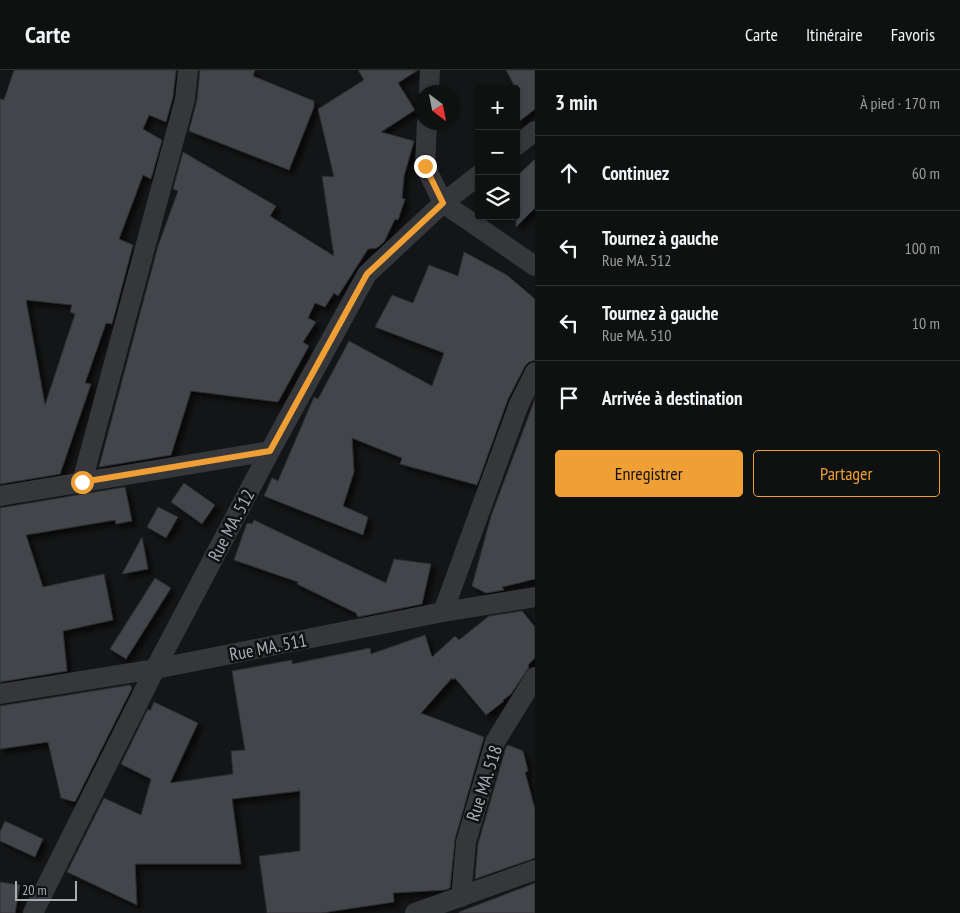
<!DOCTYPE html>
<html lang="fr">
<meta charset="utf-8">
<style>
body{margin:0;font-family:"PT Sans Narrow",sans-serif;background:#181919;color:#f1f3f6}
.controls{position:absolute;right:15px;top:15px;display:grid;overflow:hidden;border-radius:5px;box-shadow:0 1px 4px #0004}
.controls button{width:45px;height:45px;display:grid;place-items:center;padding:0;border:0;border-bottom:1px solid #2f3030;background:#0f1010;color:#f1f3f6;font:25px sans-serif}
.compass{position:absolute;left:415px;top:15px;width:45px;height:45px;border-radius:50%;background:#0f1010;box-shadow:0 1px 4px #0004;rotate:148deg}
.scale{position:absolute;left:15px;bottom:12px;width:62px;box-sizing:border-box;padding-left:5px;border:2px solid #a6adb6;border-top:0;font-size:14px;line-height:18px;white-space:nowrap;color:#a6adb6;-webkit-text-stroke:4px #0f1011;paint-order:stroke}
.stop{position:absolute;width:15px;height:15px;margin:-11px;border:4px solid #ef9f34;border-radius:50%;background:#fff}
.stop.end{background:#ef9f34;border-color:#fff;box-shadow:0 1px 5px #0008}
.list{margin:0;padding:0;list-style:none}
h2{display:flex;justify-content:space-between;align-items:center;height:65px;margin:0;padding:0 20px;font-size:21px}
h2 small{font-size:16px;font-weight:400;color:#9b9d9f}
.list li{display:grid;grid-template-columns:32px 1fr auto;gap:15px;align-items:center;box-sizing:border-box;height:75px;padding:0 20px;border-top:1px solid #2f3030}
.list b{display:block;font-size:19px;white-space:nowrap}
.list p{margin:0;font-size:16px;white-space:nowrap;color:#9b9d9f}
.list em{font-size:16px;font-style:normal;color:#9b9d9f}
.actions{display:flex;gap:10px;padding:15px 20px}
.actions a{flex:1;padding:11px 0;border:1px solid #ef9f34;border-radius:5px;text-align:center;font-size:18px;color:#ef9f34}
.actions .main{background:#ef9f34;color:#111}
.icon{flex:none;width:28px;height:28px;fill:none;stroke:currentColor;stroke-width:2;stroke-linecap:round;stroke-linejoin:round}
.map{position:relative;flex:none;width:535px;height:843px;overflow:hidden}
header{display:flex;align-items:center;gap:30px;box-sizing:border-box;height:70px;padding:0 25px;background:#0f1010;border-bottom:1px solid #2f3030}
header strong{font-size:24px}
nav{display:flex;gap:28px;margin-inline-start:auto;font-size:18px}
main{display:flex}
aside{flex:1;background:#0f1010}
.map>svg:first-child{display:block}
.building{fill:#434549;stroke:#2e2f32;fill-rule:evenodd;filter:url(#shadow)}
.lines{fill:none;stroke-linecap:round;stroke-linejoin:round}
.minor{stroke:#36373b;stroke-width:20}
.route{stroke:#ef9f34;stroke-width:6}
.labels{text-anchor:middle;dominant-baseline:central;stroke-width:5;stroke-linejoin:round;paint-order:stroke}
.street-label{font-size:18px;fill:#a6adb6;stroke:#0f1011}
</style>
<header>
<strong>Carte</strong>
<nav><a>Carte</a><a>Itinéraire</a><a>Favoris</a></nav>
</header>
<main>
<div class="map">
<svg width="535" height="843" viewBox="0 0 535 843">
<defs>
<filter id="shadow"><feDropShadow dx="4.5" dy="4.5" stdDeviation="2.5" flood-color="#0009"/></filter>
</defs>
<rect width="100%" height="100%" fill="#141516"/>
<path class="building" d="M14 0H176L173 27 166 52 149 45 143 59 162 70 151 109 143 105 119 169 133 175 112 254 106 253 85 313 91 314 60 404 0 414V29L4 30ZM26 230 72 235 70 242 75 244 45 335Z
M200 0H255L253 6 314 31V37L289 100 189 61 197 30Z
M358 0H418L398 13 415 40 381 62 414 71 404 106 402 128 405 129 398 150 395 149 384 172 377 178 368 179 338 226 334 223 325 237 315 233 308 248 316 252 303 272 309 276 278 332 191 321 171 385 99 397 158 176 178 121 173 119 183 82 276 136 270 146 334 186 322 106 334 107 318 39 364 10Z
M506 0H535V39L516 54V19Z
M535 89V138L516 157V107Z
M464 182 507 205 535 229V290L529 292 525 296 508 329 477 415 400 394 402 388 352 368 354 402 343 436 368 447 363 465 264 426 272 408 278 411 314 327 318 329 349 271 432 316 444 283 375 257 392 225 413 233 429 195 458 206Z
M535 329V509L502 517 504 520 486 523 472 516 491 446Z
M184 413 215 435 202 454 171 432Z
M125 417 132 451 116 454 115 450 26 465 43 517 104 504 113 550 63 561 67 601 0 612V438Z
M158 437 178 447 166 468 147 457Z
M254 450 386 513 394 489 431 494 422 534 358 547 356 543 297 514 298 512 234 490 247 453 252 454Z
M142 467 148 499 122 504Z
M155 508 171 518 126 589 110 579Z
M522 541 535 557V588L528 595 529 597 511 624 503 630 504 631 486 645 455 608 453 610 452 608 421 643 484 667 455 769 450 818 445 820 393 823 394 832 321 843H267L259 786 300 781V721L232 729 241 794H135L137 835 67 802 104 728 141 745 151 709 121 694 148 639 150 641 154 632 198 653 170 713 233 704 231 681 245 680 232 601 292 590V594L370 578 371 584 425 565 432 587 455 566 459 570 489 546Z
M130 615 132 618 75 732 61 728 48 672 0 679V636Z
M508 675 523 681 528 701 525 702 535 739V788L475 809 478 774 506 677Z
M5 751 43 769 35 787 0 771V762Z
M0 812 20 815 15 843H0Z
M535 813V843H459V842Z"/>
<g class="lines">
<path class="minor" d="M429 22 430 0
M427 52 425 96 443 133 535 196
M516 76 535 61
M82 412 185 29 188 0
M0 426 270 381
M443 542 519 334 535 302
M0 624 155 599 443 542 535 527
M461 827 466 772 495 672 535 607
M33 843 155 599 270 381 367 204 443 133 479 105
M415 843 535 800"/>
</g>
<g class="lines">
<path class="route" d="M82 412 270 381 367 204 443 133 425 96"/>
</g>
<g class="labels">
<g class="street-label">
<text transform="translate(231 455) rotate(-62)">Rue MA. 512</text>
<text transform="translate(268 577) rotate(-11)">Rue MA. 511</text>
<text transform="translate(484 713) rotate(-72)">Rue MA. 518</text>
</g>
</g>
</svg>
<div class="controls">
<button>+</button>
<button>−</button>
<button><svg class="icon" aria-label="layers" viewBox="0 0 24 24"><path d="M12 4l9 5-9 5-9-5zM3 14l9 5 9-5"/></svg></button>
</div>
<svg class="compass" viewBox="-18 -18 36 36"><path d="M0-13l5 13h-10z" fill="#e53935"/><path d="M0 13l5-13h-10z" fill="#9b9d9f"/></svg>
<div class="scale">20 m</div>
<div class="stop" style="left:82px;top:412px"></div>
<div class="stop end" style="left:425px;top:96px"></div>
</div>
<aside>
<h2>3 min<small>À pied · 170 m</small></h2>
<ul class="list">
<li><svg class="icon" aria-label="ahead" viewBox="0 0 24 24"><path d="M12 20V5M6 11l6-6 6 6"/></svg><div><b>Continuez</b></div><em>60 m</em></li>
<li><svg class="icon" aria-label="left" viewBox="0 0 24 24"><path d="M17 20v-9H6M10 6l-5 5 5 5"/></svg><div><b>Tournez à gauche</b><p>Rue MA. 512</p></div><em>100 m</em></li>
<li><svg class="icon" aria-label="left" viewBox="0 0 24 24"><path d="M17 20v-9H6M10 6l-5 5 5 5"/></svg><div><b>Tournez à gauche</b><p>Rue MA. 510</p></div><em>10 m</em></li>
<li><svg class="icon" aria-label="arrive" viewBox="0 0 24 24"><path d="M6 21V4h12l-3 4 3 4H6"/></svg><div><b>Arrivée à destination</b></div></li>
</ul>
<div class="actions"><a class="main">Enregistrer</a><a>Partager</a></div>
</aside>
</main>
